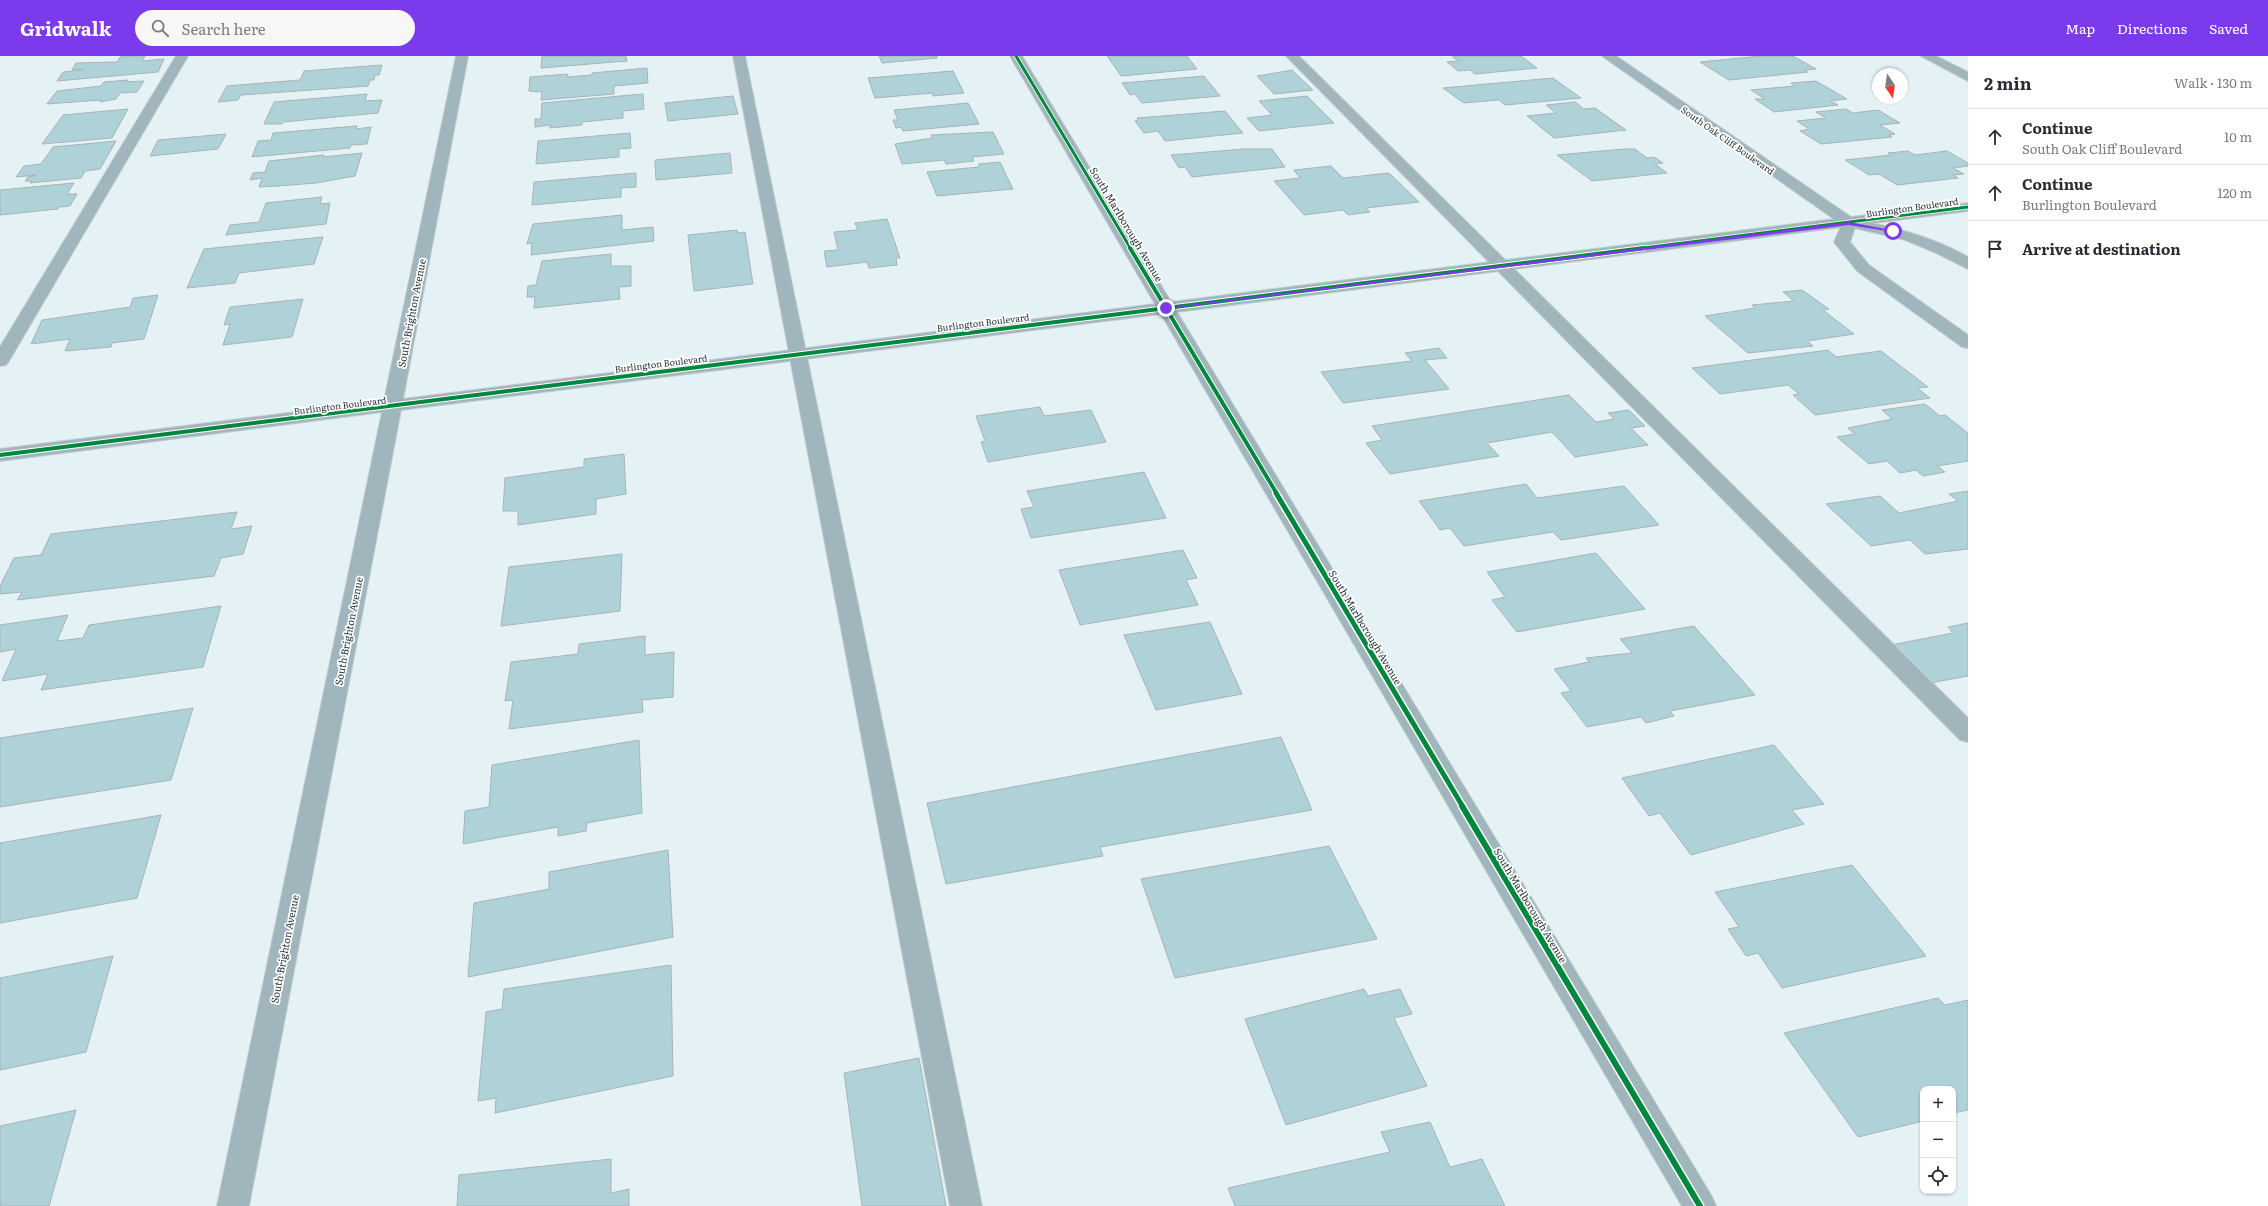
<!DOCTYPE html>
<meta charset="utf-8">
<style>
body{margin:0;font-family:Literata,serif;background:#f7f7f7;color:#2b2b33}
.controls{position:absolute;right:12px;bottom:12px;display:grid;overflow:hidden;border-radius:8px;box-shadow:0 1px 3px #0004}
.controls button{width:36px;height:36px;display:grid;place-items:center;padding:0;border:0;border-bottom:1px solid #e1e1e2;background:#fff;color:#2b2b33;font:20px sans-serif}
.compass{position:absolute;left:1872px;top:12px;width:36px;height:36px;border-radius:50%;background:#fff;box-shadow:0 1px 3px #0004;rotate:167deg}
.stop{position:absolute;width:12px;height:12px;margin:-9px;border:3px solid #7c3aed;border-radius:50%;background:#fff}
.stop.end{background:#7c3aed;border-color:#fff;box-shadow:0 1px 4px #0008}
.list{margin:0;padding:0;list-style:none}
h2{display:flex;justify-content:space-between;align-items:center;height:52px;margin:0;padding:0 16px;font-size:17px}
h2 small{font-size:13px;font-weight:400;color:#7c7c81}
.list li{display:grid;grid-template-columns:26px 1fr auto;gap:12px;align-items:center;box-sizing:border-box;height:56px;padding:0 16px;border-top:1px solid #e1e1e2}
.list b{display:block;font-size:15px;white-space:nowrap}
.list p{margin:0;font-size:13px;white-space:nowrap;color:#7c7c81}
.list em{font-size:13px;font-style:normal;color:#7c7c81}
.icon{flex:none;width:22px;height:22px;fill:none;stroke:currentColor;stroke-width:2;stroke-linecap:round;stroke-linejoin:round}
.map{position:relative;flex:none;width:1968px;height:1150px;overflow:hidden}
header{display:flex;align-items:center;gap:24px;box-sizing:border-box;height:56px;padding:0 20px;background:#7c3aed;color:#fff}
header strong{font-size:19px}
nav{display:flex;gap:22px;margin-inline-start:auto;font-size:14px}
.search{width:280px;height:36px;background:#f7f7f7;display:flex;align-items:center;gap:10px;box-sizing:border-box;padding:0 14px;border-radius:22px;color:#7c7c81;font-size:15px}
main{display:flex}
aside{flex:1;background:#fff}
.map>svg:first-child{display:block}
.building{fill:#afd1d8;stroke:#a7b4b7}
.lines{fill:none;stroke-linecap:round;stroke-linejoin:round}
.service-casing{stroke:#c3ced0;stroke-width:2}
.minor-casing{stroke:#c3ced0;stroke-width:2}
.tertiary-casing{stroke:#c3ced0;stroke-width:2}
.service{fill:#a0b6bc;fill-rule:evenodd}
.minor{fill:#a0b6bc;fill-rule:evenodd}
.tertiary{fill:#a0b6bc;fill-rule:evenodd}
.cycleway-far3-casing{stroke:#fff;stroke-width:4.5}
.cycleway-far2-casing{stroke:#fff;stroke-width:6}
.cycleway-far1-casing{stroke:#fff;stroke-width:8}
.cycleway-casing{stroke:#fff;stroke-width:9}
.cycleway-far3{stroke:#00873e;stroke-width:3}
.cycleway-far2{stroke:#00873e;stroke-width:4}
.cycleway-far1{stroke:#00873e;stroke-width:5}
.cycleway{stroke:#00873e;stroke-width:6}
.route{fill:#7c3aed}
.labels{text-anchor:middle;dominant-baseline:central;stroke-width:3.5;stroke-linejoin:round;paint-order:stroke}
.far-street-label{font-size:9px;fill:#1e2e31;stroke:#fff}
.street-label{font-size:10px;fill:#1e2e31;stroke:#fff}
</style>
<header>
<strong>Gridwalk</strong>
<div class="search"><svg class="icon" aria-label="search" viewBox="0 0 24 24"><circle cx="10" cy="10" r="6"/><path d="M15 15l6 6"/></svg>Search here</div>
<nav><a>Map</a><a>Directions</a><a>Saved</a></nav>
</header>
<main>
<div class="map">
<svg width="1968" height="1150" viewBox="0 0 1968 1150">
<rect width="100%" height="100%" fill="#e5f2f5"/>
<path class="building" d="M121 0H145L142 5 164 3 158 16 57 25 63 16 83 14 84 13 72 14 76 7 117 6Z
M542 0H626L627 5 541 12Z
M879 0H937V2L882 7Z
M1107 0H1187L1197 13 1121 20Z
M1452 0H1521L1537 12 1475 18 1470 14 1458 15 1447 6 1458 5Z
M1761 0H1793L1816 13 1804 14 1808 16 1729 24 1700 6Z
M382 9 379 19H375L374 24H370L368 30 241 39 238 44 218 46 227 30 300 24 304 15Z
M647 12 648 27 614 30V38L541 44 542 36 529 35 530 21 568 18 567 21 592 19V17Z
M1292 14 1313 34 1274 38 1257 20Z
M953 15 964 37 933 40 932 37 875 42 868 22Z
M1204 20 1220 40 1142 47 1135 38 1130 39 1122 27Z
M1553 22 1581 42 1505 49 1499 44 1464 47 1443 32Z
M128 24 126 26 144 25 137 36 120 37 116 43 100 46 101 44 47 48 57 35 101 30 104 26Z
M1816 25 1847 43 1830 45 1838 49 1774 56 1755 43H1765L1751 34 1795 30 1791 27Z
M367 38 365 45 382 44 378 57 283 66 282 68H264L274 46Z
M643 38 644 53 623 55V62L582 66V69L550 72V69L535 71V63H541L542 47Z
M733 40 738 58 668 65 665 47Z
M1307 40 1334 67 1259 75 1247 62 1272 59 1259 45Z
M1575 46 1584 53 1595 52 1626 74 1554 82 1527 60 1556 57 1546 49Z
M968 47 979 68 903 75 901 71 896 72 893 64H898L894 54Z
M128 53 112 82 42 88 63 59Z
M1846 53 1853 57 1878 54 1900 67 1880 69 1895 78 1889 79 1892 81 1821 88 1800 75 1809 73 1797 65 1826 62 1816 56Z
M1225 55 1243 77 1165 85 1158 75 1144 77 1135 65 1138 64 1137 62Z
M357 70 356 73 371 71 367 88 351 89 350 92 252 101 258 85 271 84 273 77Z
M993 76 1004 98 972 101 974 105 946 108 944 104 902 108 895 88 932 82 931 79Z
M630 77 631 92 619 93V101L536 108 538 85Z
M226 78 218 93 150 100 158 84Z
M116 85 100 113 85 115 81 122 30 127 31 125H25L28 121 36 119 16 121 24 110 41 108 53 91Z
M1244 93H1272L1285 111 1192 121 1185 111 1179 112 1171 99Z
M1624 93H1635L1647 102 1654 101 1663 107 1655 108 1667 117 1592 125 1557 99Z
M1908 95 1915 99 1947 95 1968 107V110L1953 112 1964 118 1953 119 1958 122 1897 129 1879 118 1869 119 1845 104 1891 99 1888 97Z
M362 97 355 120 316 127 278 130 259 131 262 122 250 124 253 117 265 116 269 105 324 99 323 101Z
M730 97 732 117 656 124 655 104Z
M1000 106 1013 133 937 140 927 116 979 111V108Z
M1331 110 1343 122 1389 117 1419 146 1366 152 1370 156 1348 159 1343 154 1304 159 1274 125 1300 122 1294 114Z
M636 117V131L621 132V141L532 149 534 126Z
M74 127 67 138H77L70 150 59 151 58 153 0 159V134Z
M322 141 320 148 330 147 326 168 226 179 230 169 259 166 266 147Z
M622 159V174L653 171 654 185 531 199 532 187 527 188 533 168Z
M887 163 900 202H896L897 209 869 212 867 206 827 211 824 195 838 194 834 176 858 174 855 167Z
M737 174 738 177 745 176 753 228 694 235 688 179Z
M323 181 314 208 239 217 235 227 187 232 204 193Z
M611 198V210H631V230L619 231 620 243 534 252 535 241H527L528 230 536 229 542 205Z
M1802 234 1829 253 1823 254 1854 278 1807 285 1813 290 1748 297 1705 260 1755 252 1752 249 1794 245 1783 236Z
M158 239 144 283 112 287 111 291 65 295 70 283 31 288 42 264 130 251 133 242Z
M303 243 292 281 223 289 230 268 224 269 230 251Z
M1439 292 1447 302 1425 304 1449 333 1343 347 1321 316 1412 305 1405 297Z
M1828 294 1836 301 1881 295 1928 331 1917 332 1930 342 1815 359 1793 339 1799 338 1788 329 1720 338 1692 312Z
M1569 339 1596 366 1614 363 1608 357 1629 354 1645 370 1631 372 1648 389 1575 401 1552 376 1487 387 1499 400 1390 418 1366 387 1382 384 1372 370Z
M1925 348 1940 360 1945 359 1968 377V405L1937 410 1945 416 1923 420 1916 414 1900 417 1887 405 1869 408 1837 381 1855 378 1848 372 1892 363 1882 354Z
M1040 351 1044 360 1091 354 1106 386 988 406 981 386 985 385 976 360Z
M624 398 626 438 596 443V458L518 469V455H503L505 422 584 411V403Z
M1144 416 1166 462 1031 482 1021 453 1034 451 1027 435Z
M1526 428 1537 442 1624 430 1659 469 1561 484 1553 476 1464 490 1450 472 1440 474 1419 445Z
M1968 435V493L1925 498 1910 484 1871 490 1826 448 1880 440 1899 457 1958 445 1949 438Z
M237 456 231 473 252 470 243 498 221 502 214 520 17 544 22 536 0 538V530L14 502 41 499 51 478Z
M1183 494 1197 522 1186 524 1198 549 1080 569 1059 514Z
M1596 497 1645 553 1517 576 1492 544 1505 541 1487 516Z
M622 498 620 555 501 570 509 511Z
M221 550 203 611 41 634 48 618 2 625 16 593 0 596V569L68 559 57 585 83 582 89 569Z
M1210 566 1242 638 1156 654 1124 579Z
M1968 567V620L1930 627 1891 589 1953 577 1948 571Z
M1694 570 1755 639 1670 655 1674 660 1646 667 1641 661 1587 671 1561 637 1571 635 1554 613 1589 606 1586 602 1632 597 1620 583Z
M645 580V599L674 596 673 641 642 644 643 656 509 673 513 644 505 645 511 606 578 598 579 588Z
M193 652 171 724 0 751V682Z
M1281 681 1312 754 1100 791 1103 800 946 828 927 747Z
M639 684 642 757 587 767 586 775 558 780V771L463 788 465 755 489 751 492 709Z
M1774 689 1824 748 1792 754 1804 768 1691 799 1660 757 1649 760 1622 722Z
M161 759 137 842 0 867V787Z
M1329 790 1377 883 1175 922 1141 823Z
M668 794 673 881 468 921 474 847 549 833V816Z
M1852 809 1926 900 1782 932 1758 897 1746 900 1728 873 1739 871 1715 836Z
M113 900 86 996 0 1014V922Z
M671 909 673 1020 495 1057 496 1042 478 1045 486 956 502 953 504 933Z
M1364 933 1368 940 1400 933 1412 958 1394 962 1427 1030 1286 1069 1245 963Z
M1938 942 1945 949 1968 944V1054L1953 1057V1033H1923V1065L1858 1081 1784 977Z
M919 1002 946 1150H862L844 1017Z
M76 1054 49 1150H0V1070Z
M1430 1066 1450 1111 1482 1103 1505 1150H1235L1228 1132 1390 1096 1381 1076Z
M611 1103V1137L629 1133V1150H457L459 1119Z"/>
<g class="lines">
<defs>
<path id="service" d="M176 0H188L9 305 6 309 0 310V291Z
M733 0H745L982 1150H950Z
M1286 0H1299L1968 662V686L1960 684Z
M1921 0H1936L1968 16V25Z"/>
<path id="minor" d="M456 0H468L403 343 1155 248 1010 0H1022L1171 246 1834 163 1602 0H1616L1851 161 1968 147V155L1177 256 1711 1139 1716 1150H1682L1161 258 401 354 249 1150H217L382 356 0 405V393L384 345Z"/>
<path id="tertiary" d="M1849 163C1891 170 1931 180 1968 201V213L1934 196 1905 184 1855 172 1850 186 1869 209 1968 279V292L1962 291 1857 215 1834 186 1844 164Z"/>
</defs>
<use href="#service" class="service-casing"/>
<use href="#minor" class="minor-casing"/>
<use href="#tertiary" class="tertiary-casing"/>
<use href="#service" class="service"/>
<use href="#minor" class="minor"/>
<use href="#tertiary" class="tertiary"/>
<defs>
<path id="cycleway-far3" d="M1016 0 1131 193
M1636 193 1968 151"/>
<path id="cycleway-far2" d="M1130 192 1277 438
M0 399 1644 192"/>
<path id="cycleway-far1" d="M1276 437 1463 751"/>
<path id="cycleway" d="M1462 750 1700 1150"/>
</defs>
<use href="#cycleway-far3" class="cycleway-far3-casing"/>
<use href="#cycleway-far2" class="cycleway-far2-casing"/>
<use href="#cycleway-far1" class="cycleway-far1-casing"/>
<use href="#cycleway" class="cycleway-casing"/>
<use href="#cycleway-far3" class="cycleway-far3"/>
<use href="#cycleway-far2" class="cycleway-far2"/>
<use href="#cycleway-far1" class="cycleway-far1"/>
<use href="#cycleway" class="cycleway"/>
</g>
<path class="route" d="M1849 166 1896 175 1893 176 1849 169 1166 253 1163 252Z"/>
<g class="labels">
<g class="far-street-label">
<text transform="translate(1728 84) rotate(35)">South Oak Cliff Boulevard</text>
<text transform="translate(1912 151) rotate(-8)">Burlington Boulevard</text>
<text transform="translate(983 266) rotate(-7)">Burlington Boulevard</text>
<text transform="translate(661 307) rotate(-7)">Burlington Boulevard</text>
<text transform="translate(340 349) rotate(-7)">Burlington Boulevard</text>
</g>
<g class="street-label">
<text transform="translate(1127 168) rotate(59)">South Marlborough Avenue</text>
<text transform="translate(411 257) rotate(-79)">South Brighton Avenue</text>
<text transform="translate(1366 571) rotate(59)">South Marlborough Avenue</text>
<text transform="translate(348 575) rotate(-79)">South Brighton Avenue</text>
<text transform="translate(1531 849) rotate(59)">South Marlborough Avenue</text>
<text transform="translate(284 893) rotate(-79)">South Brighton Avenue</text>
</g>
</g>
</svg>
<div class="controls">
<button>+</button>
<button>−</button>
<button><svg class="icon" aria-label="locate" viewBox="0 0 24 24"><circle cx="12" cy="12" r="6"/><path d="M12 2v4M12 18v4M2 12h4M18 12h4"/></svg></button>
</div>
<svg class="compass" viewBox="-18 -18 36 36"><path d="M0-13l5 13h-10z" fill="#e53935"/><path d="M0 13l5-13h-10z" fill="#7c7c81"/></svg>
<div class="stop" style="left:1893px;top:175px"></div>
<div class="stop end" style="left:1166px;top:252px"></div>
</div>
<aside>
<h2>2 min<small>Walk · 130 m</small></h2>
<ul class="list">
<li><svg class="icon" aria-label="ahead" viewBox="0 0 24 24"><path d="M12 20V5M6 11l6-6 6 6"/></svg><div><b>Continue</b><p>South Oak Cliff Boulevard</p></div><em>10 m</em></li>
<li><svg class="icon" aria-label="ahead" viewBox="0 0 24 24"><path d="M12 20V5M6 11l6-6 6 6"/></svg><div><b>Continue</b><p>Burlington Boulevard</p></div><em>120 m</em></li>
<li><svg class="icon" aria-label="arrive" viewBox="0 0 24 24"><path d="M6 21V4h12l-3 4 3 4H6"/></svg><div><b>Arrive at destination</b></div></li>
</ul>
</aside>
</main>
